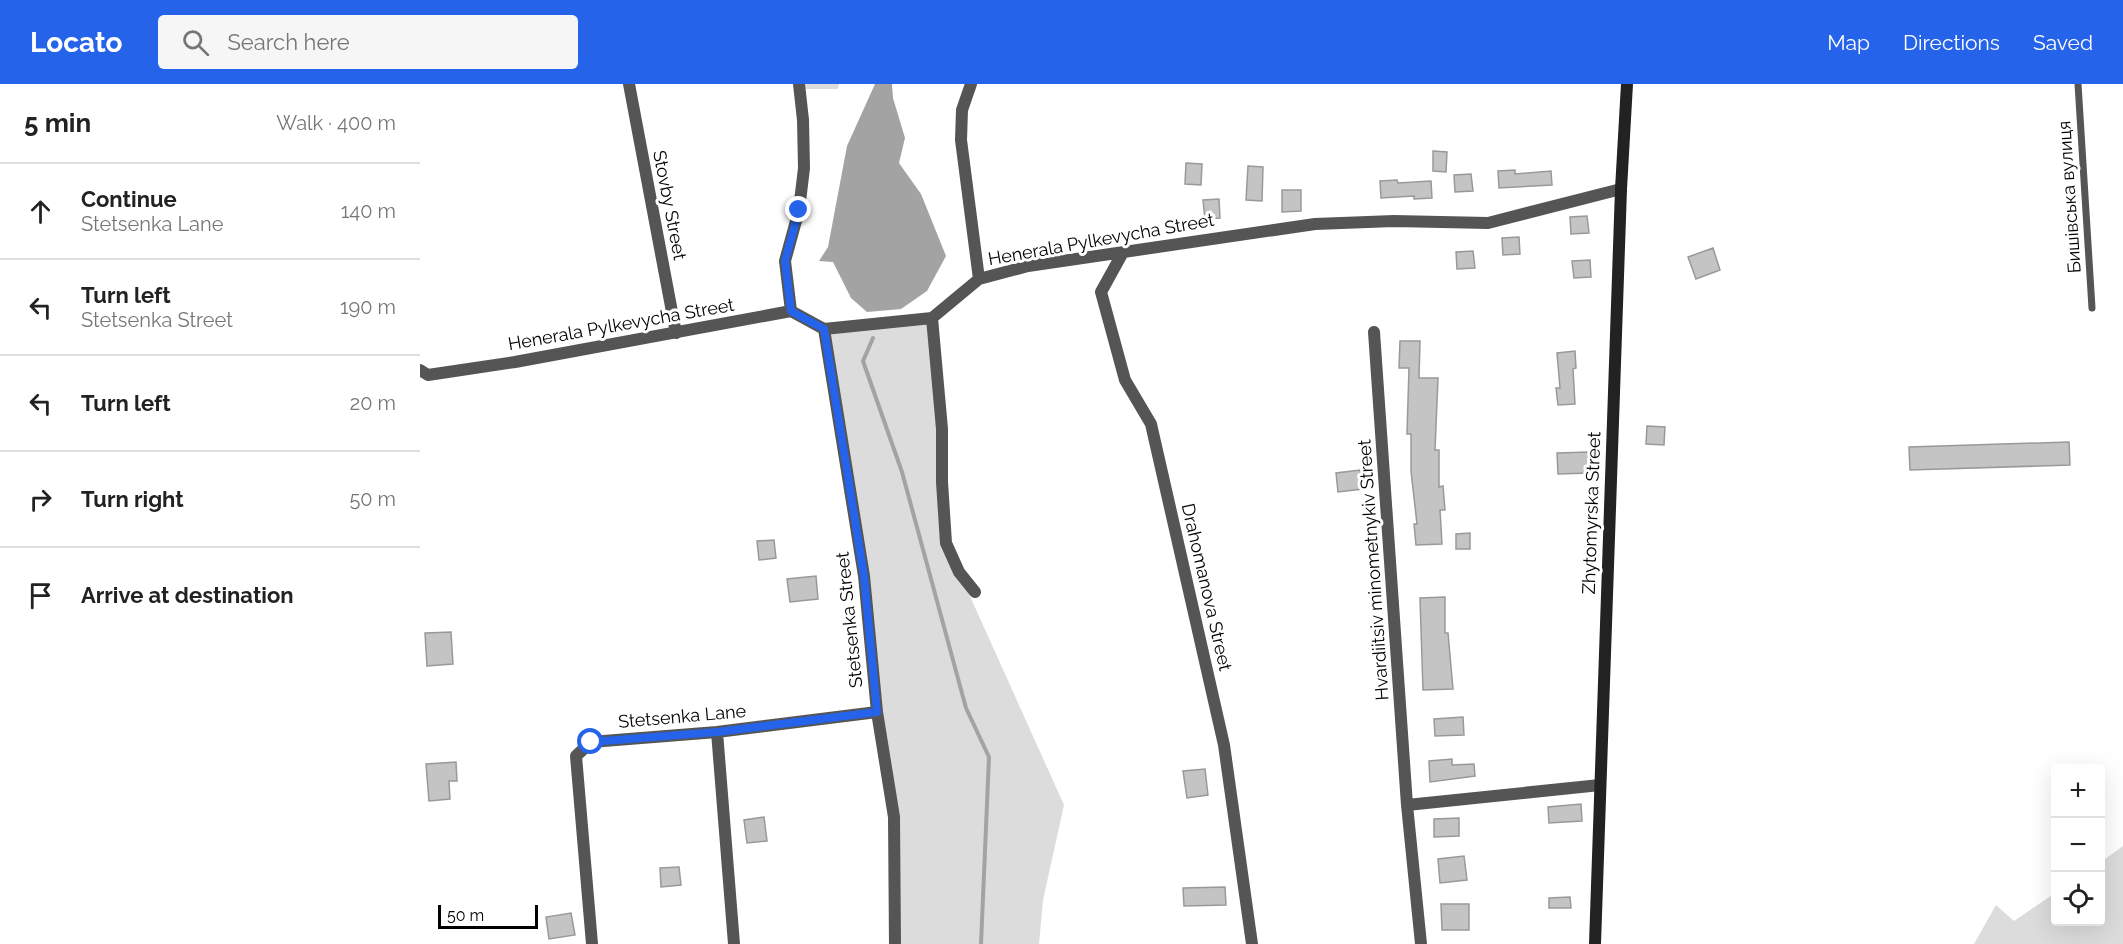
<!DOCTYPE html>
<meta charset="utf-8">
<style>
body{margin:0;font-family:Raleway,sans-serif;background:#f6f6f6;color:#222}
.controls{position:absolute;right:18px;bottom:18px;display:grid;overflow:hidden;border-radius:6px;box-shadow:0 6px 24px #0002}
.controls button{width:54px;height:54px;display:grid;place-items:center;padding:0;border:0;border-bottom:2px solid #e0e0e0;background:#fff;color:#222;font:30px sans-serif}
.scale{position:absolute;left:18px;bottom:15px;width:100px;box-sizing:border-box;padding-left:6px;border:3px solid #000;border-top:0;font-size:16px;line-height:21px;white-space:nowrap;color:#000;-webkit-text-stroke:4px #fff;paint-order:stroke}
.stop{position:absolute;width:18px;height:18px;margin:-14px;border:4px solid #2563eb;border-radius:50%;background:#fff}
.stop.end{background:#2563eb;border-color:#fff;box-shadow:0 2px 6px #0008}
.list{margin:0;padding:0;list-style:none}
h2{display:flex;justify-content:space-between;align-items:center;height:78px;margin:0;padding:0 24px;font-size:26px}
h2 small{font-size:20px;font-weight:400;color:#767676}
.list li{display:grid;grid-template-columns:39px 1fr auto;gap:18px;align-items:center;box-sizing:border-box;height:96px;padding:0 24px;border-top:2px solid #e0e0e0}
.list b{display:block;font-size:22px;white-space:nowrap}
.list p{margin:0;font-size:20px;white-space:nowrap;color:#767676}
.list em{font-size:20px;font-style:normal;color:#767676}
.icon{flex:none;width:33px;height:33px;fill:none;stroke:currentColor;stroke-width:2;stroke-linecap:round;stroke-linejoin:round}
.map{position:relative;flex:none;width:1703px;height:860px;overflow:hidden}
header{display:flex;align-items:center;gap:36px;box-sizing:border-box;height:84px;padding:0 30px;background:#2563eb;color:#fff}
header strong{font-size:28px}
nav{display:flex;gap:33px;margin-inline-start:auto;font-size:21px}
.search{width:420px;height:54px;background:#f6f6f6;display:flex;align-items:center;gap:15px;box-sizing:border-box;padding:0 21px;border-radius:6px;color:#767676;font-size:22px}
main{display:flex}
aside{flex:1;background:#fff}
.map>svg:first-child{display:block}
.green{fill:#dcdcdc}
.water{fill:#a3a3a3}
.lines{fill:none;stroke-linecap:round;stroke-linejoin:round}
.stream{stroke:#a3a3a3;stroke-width:4}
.building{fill:#c4c4c4;stroke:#999;stroke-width:1.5}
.lane{stroke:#555;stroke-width:7}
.street{stroke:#555;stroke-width:12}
.secondary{stroke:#222;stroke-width:12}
.route{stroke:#2563eb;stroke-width:8}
.labels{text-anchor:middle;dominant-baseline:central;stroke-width:6;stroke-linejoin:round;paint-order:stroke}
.street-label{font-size:18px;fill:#000;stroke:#fff}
</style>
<header>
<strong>Locato</strong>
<div class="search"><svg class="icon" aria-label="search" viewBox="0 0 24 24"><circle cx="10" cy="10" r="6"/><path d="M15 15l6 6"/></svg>Search here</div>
<nav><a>Map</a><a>Directions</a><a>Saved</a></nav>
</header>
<main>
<aside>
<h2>5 min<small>Walk · 400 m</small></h2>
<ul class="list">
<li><svg class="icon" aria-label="ahead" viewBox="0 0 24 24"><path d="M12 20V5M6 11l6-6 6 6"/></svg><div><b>Continue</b><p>Stetsenka Lane</p></div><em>140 m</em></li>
<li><svg class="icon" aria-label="left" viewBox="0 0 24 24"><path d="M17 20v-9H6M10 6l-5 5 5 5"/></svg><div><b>Turn left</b><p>Stetsenka Street</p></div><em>190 m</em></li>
<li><svg class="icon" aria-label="left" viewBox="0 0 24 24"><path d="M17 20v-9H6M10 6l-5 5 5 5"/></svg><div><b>Turn left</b></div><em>20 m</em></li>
<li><svg class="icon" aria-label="right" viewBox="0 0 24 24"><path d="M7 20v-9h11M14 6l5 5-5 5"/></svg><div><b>Turn right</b></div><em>50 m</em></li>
<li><svg class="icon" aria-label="arrive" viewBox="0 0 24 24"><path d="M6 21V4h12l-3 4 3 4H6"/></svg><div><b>Arrive at destination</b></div></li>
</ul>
</aside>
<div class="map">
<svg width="1703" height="860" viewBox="0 0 1703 860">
<rect width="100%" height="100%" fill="#fff"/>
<path class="green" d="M379 0H419L418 5H379Z
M512 234 526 459 644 721 623 816 619 860H475L474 733 404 245Z
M1703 762V860H1554L1576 821 1594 837 1635 809 1636 838H1680L1681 778Z"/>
<path class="water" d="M455 0H472L473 14 485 54 479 79 501 110 526 172 507 207 481 225 447 228 431 214 413 178 399 177 408 163 427 62Z"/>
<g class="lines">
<path class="stream" d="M453 254 443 277 482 388 546 624 569 673 561 860"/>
</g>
<path class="building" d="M1013 67 1027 68 1026 88 1013 87Z
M766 79 782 80 781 101 765 100Z
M828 82 843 83 842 117 826 116Z
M1095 86V90L1131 87 1132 101 1079 104 1078 87Z
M1051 90 1053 107 1035 108 1034 91Z
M977 96 978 99 1011 97 1012 114 994 115V112L961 114 960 97Z
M862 106H881V127L862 128Z
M799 115 800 134 785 135 783 116Z
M1167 132 1169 149 1151 150 1150 133Z
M1099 153 1100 170 1083 171 1082 154Z
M1293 164 1300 186 1276 195 1268 173Z
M1053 167 1055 184 1037 185 1036 168Z
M1170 176 1171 193 1154 194 1152 177Z
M980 257H1000L999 294H1018L1015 366H1019V403L1023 402 1025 426H1020L1022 460 996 461 994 440H997L991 387V350H987L989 284H979Z
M1155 267 1156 284 1153 285 1155 320 1138 321 1136 304H1140L1137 269Z
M1227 342 1245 343 1244 361 1226 360Z
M1649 358 1650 381 1490 386 1489 363Z
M1169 368 1170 389 1138 390 1137 369Z
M940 386 943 405 918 408 916 389Z
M1050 449V465H1036V450Z
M354 456 356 474 339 476 337 457Z
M396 492 398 515 370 518 367 495Z
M1025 513V549H1028L1033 605 1003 606 1000 514Z
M31 548 33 580 7 582 5 549Z
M1043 633 1044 651 1015 652 1014 635Z
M1032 675V681L1054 680 1055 692 1010 698 1009 677Z
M36 678 37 697H29L30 715 9 717 6 680Z
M785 685 788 711 767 714 763 687Z
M1161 720 1162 737 1129 739 1128 723Z
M344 733 347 757 327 759 324 736Z
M1039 734V752L1014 753V735Z
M1044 772 1047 796 1020 799 1018 775Z
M259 783 261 801 241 803 240 784Z
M805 803 806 821 764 822 763 804Z
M1150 813 1151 824H1129V814Z
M1021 820H1049V846H1022Z
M151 829 155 851 129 855 126 833Z"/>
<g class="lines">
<path class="lane" d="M1658 0 1672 224"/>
<path class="street" d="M209 0 256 249
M551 0 542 26 541 56 559 195
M702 170 681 208 705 296 731 340 804 661 832 860
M371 227 365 177 379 126 384 84 383 36 379 0
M512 234 522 345V398L526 459 539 488 555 508
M404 245 444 492 457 628 474 733 475 860
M954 248 987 721 1001 860
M0 286 8 291 95 278 371 227 404 245 512 234 559 195 608 182 895 140 974 137 1068 139 1201 105
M297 648 314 860
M987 721 1180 701
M172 860 156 672 171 658 297 648 457 628"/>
<path class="secondary" d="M1175 860 1201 105 1207 0"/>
</g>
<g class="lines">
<path class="route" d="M171 658 297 648 457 628 444 492 404 245 371 227 365 177 379 126"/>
</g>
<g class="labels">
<g class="street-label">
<text transform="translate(1649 113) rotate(-94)">Бишівська вулиця</text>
<text transform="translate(250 121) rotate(79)">Stovby Street</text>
<text transform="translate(681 155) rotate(-10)">Henerala Pylkevycha Street</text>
<text transform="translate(201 240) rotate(-10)">Henerala Pylkevycha Street</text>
<text transform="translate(1171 429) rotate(-88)">Zhytomyrska Street</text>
<text transform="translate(953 486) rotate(-94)">Hvardiitsiv minometnykiv Street</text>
<text transform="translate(787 503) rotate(77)">Drahomanova Street</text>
<text transform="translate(429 536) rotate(-96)">Stetsenka Street</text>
<text transform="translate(262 632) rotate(-5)">Stetsenka Lane</text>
</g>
</g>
</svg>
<div class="controls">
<button>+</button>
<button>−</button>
<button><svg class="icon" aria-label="locate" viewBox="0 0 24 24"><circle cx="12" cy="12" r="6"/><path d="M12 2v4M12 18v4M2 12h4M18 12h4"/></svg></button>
</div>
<div class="scale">50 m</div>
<div class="stop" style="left:171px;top:658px"></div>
<div class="stop end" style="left:379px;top:126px"></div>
</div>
</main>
